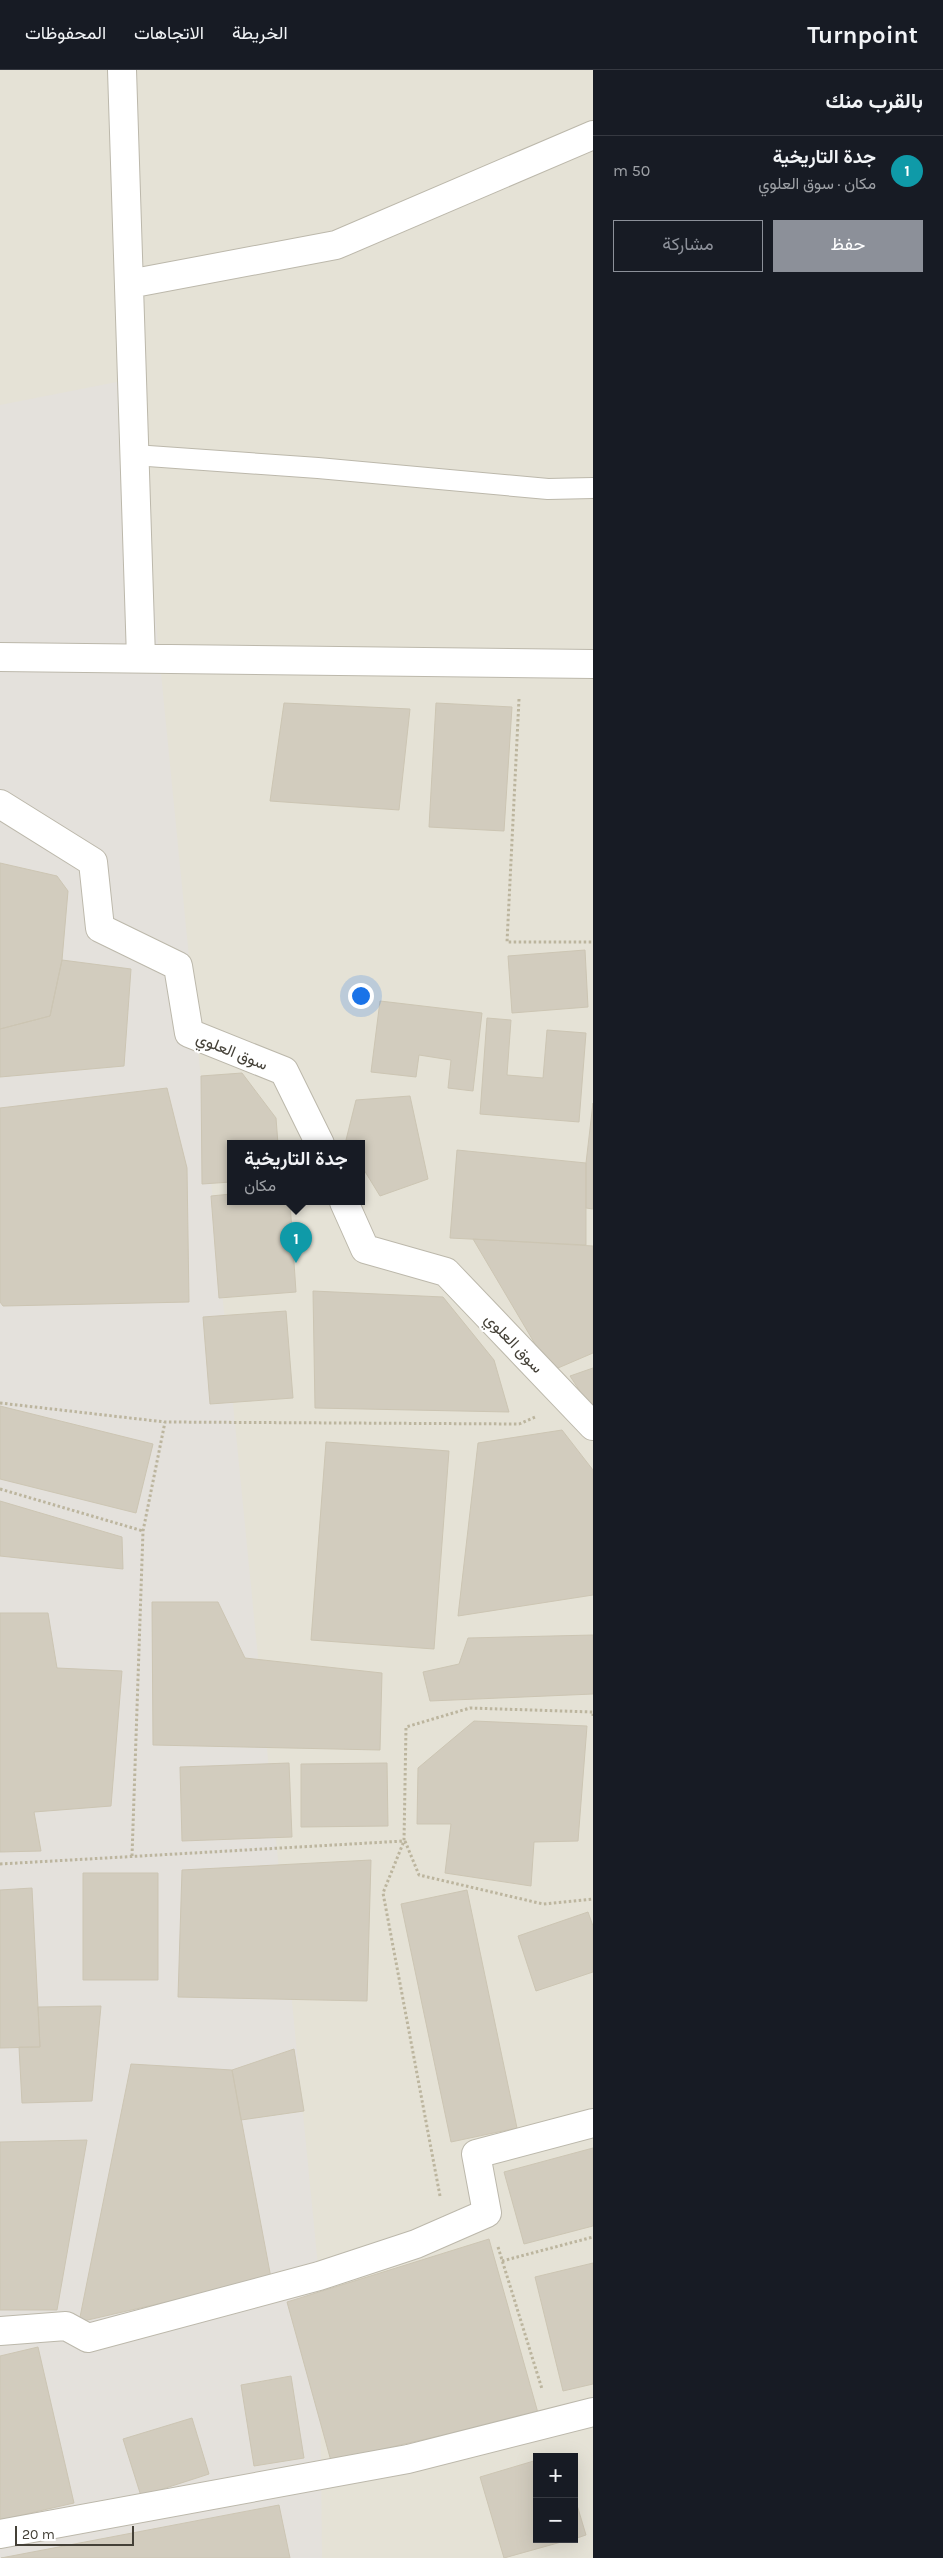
<!DOCTYPE html>
<html lang="ar">
<meta charset="utf-8">
<style>
body{margin:0;font-family:Karla,Vazirmatn,sans-serif;background:#20242c;color:#f1f3f6;direction:rtl}
.controls{position:absolute;right:15px;bottom:15px;display:grid;overflow:hidden;border-radius:0px;box-shadow:0 5px 20px #0002}
.controls button{width:45px;height:45px;display:grid;place-items:center;padding:0;border:0;border-bottom:1px solid #363941;background:#171b24;color:#f1f3f6;font:25px sans-serif}
.scale{position:absolute;left:15px;bottom:12px;width:119px;box-sizing:border-box;padding-left:5px;border:2px solid #444037;border-top:0;font-size:14px;line-height:18px;white-space:nowrap;color:#444037;-webkit-text-stroke:4px #fff;paint-order:stroke}
.you{position:absolute;left:360px;top:925px;width:18px;height:18px;margin:-12px;border:4px solid #fff;border-radius:50%;background:#1a73e8;box-shadow:0 0 0 8px #1a73e833}
.badge{display:grid;place-items:center;width:32px;height:32px;border-radius:50%;background:#8c9099;color:#fff;font-size:16px;font-weight:700}
.pin{position:absolute;translate:-50% -41px;filter:drop-shadow(0 1px 2px #0008)}
.pin::after{content:'';position:absolute;top:26px;width:18px;height:15px;background:inherit;clip-path:polygon(0 0,100% 0,50% 100%)}
.popup{position:absolute;left:227px;top:1070px;width:138px;height:65px;box-sizing:border-box;display:grid;place-content:center;border-radius:0px;background:#171b24;filter:drop-shadow(0 1px 4px #0005);font-size:16px;white-space:nowrap;color:#9ea1a6}
.popup b{font-size:19px;color:#f1f3f6}
.popup::after{content:'';position:absolute;left:50%;top:100%;margin-left:-10px;border:10px solid transparent;border-top-color:#171b24}
.list{margin:0;padding:0;list-style:none}
h2{display:flex;justify-content:space-between;align-items:center;height:65px;margin:0;padding:0 20px;font-size:21px}
h2 small{font-size:16px;font-weight:400;color:#9ea1a6}
.list li{display:grid;grid-template-columns:32px 1fr auto;gap:15px;align-items:center;box-sizing:border-box;height:70px;padding:0 20px;border-top:1px solid #363941}
.list b{display:block;font-size:19px;white-space:nowrap}
.list p{margin:0;font-size:16px;white-space:nowrap;color:#9ea1a6}
.list em{font-size:16px;font-style:normal;color:#9ea1a6}
.actions{display:flex;gap:10px;padding:15px 20px}
.actions a{flex:1;padding:11px 0;border:1px solid #8c9099;border-radius:0px;text-align:center;font-size:18px;color:#8c9099}
.actions .main{background:#8c9099;color:#fff}
.map{position:relative;flex:none;width:593px;height:2488px;overflow:hidden;direction:ltr}
header{display:flex;align-items:center;gap:30px;box-sizing:border-box;height:70px;padding:0 25px;background:#171b24;border-bottom:1px solid #363941}
header strong{font-size:24px}
nav{display:flex;gap:28px;margin-inline-start:auto;font-size:18px}
main{display:flex}
aside{flex:1;background:#171b24}
.map>svg:first-child{display:block}
.residential{fill:#e5e2d6;fill-rule:evenodd}
.industrial{fill:#e4e1dc}
.building{fill:#d2ccbe;stroke:#ccc5b3}
.lines{fill:none;stroke-linecap:round;stroke-linejoin:round}
.lane-casing{stroke:#bcb8ab;stroke-width:22}
.street-casing{stroke:#bcb8ab;stroke-width:30}
.path{stroke:#bcb59e;stroke-width:3;stroke-dasharray:2.5 2.5;stroke-linecap:butt}
.lane{stroke:#fff;stroke-width:20}
.street{stroke:#fff;stroke-width:28}
.labels{text-anchor:middle;dominant-baseline:central;stroke-width:4.5;stroke-linejoin:round;paint-order:stroke}
.street-label{font-size:16px;fill:#444037;stroke:#fff}
</style>
<header>
<strong>Turnpoint</strong>
<nav><a>الخريطة</a><a>الاتجاهات</a><a>المحفوظات</a></nav>
</header>
<main>
<aside>
<h2>بالقرب منك<small></small></h2>
<ul class="list">
<li><span class="badge" style="background:#0f9aa8">1</span><div><b>جدة التاريخية</b><p>مكان · سوق العلوي</p></div><em>50 m</em></li>
</ul>
<div class="actions"><a class="main">حفظ</a><a>مشاركة</a></div>
</aside>
<div class="map">
<svg width="593" height="2488" viewBox="0 0 593 2488">
<rect width="100%" height="100%" fill="#f2f0e8"/>
<path class="residential" d="M0 0H593V2488H0ZM231 1074H361V1132H231ZM537 2387H574V2469H537Z"/>
<path class="industrial" d="M132 309 319 2206 322 2488H0V335Z"/>
<path class="building" d="M284 633 410 639 399 740 270 731Z
M436 633 512 637 504 761 429 757Z
M0 793 57 806 68 821 62 890 50 946 0 959Z
M585 880 588 937 512 943 508 886Z
M62 890 131 899 124 996 0 1007V959L50 946Z
M380 931 482 943 473 1021 448 1018 451 990 419 985 416 1007 371 1002Z
M487 948 511 950 507 1005 543 1008 547 960 586 963 579 1052 480 1044Z
M242 1003 276 1048 278 1074H231V1112L202 1114 201 1006Z
M167 1018 187 1098 189 1232 3 1236 0 1232V1038Z
M410 1026 428 1109 380 1126 361 1095V1074H348L346 1070 356 1030Z
M593 1033V1139L586 1138V1093Z
M457 1080 586 1093V1175L450 1168Z
M231 1124V1132H290L296 1222 219 1228 211 1126Z
M473 1169 593 1176V1283L551 1301Z
M313 1221 443 1227 494 1290 509 1342 315 1338Z
M286 1241 293 1328 210 1334 203 1247Z
M593 1298V1341L570 1306Z
M0 1336 153 1374 136 1443 0 1409Z
M562 1360 593 1400V1525L458 1546 478 1373Z
M326 1372 449 1381 434 1579 311 1570Z
M0 1431 122 1467 123 1499 0 1486Z
M152 1532H218L245 1588 382 1603 380 1680 153 1675Z
M0 1543H48L57 1598 122 1601 111 1736 34 1742 41 1781 0 1782Z
M593 1565V1624L430 1631 423 1602 459 1594 468 1568Z
M474 1651 587 1656 578 1771 534 1772 531 1816 445 1803 451 1754H417L418 1698Z
M289 1693 292 1767 182 1771 180 1697Z
M387 1693 388 1756 301 1757V1694Z
M371 1790 367 1931 178 1927 182 1800Z
M83 1803H158V1910H83Z
M32 1818 40 1977 0 1978V1820Z
M467 1820 517 2058 451 2072 401 1834Z
M588 1842 593 1856V1902L536 1921 518 1866Z
M101 1936 92 2031 22 2033 19 1977H40L38 1937Z
M294 1979 304 2041 241 2050 232 2000Z
M131 1994 232 2000 271 2208 79 2252Z
M87 2070 57 2240H0V2072Z
M593 2078V2156L524 2174 504 2102Z
M489 2169 538 2343 331 2391 287 2232Z
M593 2193V2314L563 2321 535 2207Z
M38 2277 74 2433 0 2450V2286Z
M291 2306 304 2388 254 2396 241 2315Z
M192 2348 209 2404 141 2426 123 2369Z
M537 2390V2469H572L504 2488 480 2407Z
M574 2425 586 2465 574 2469Z
M279 2435 290 2488H1Z"/>
<g class="lines">
<defs>
<path id="lane" d="M134 385 318 398 548 419 593 418"/>
<path id="street" d="M122 0 141 588
M129 214 336 175 593 65
M0 587 593 594
M0 734 93 792 100 858 178 896 189 963 284 1001 320 1074
M344 1132 365 1179 446 1202 593 1356
M0 2261 66 2256 88 2268 319 2206 416 2174 487 2143 476 2084 593 2053
M0 2464 408 2389 593 2342"/>
</defs>
<use href="#lane" class="lane-casing"/>
<use href="#street" class="street-casing"/>
<path class="path" d="M519 629 507 872H593
M0 1333 165 1352 519 1354 535 1347
M0 1419 143 1461
M405 1771 419 1805 543 1834 593 1829
M132 1786 143 1461 165 1352
M0 1794 404 1771
M440 2126 383 1823 404 1771 406 1657 470 1638 593 1642V1646
M498 2177 542 2319
M502 2191 593 2167"/>
<use href="#lane" class="lane"/>
<use href="#street" class="street"/>
</g>
<g class="labels">
<g class="street-label">
<text transform="translate(232 981) rotate(22)">سوق العلوي</text>
<text transform="translate(514 1273) rotate(46)">سوق العلوي</text>
</g>
</g>
</svg>
<div class="controls">
<button>+</button>
<button>−</button>
</div>
<div class="scale">20 m</div>
<div class="you"></div>
<div class="pin badge" style="left:296px;top:1193px;background:#0f9aa8">1</div>
<div class="popup"><b>جدة التاريخية</b>مكان</div>
</div>
</main>
